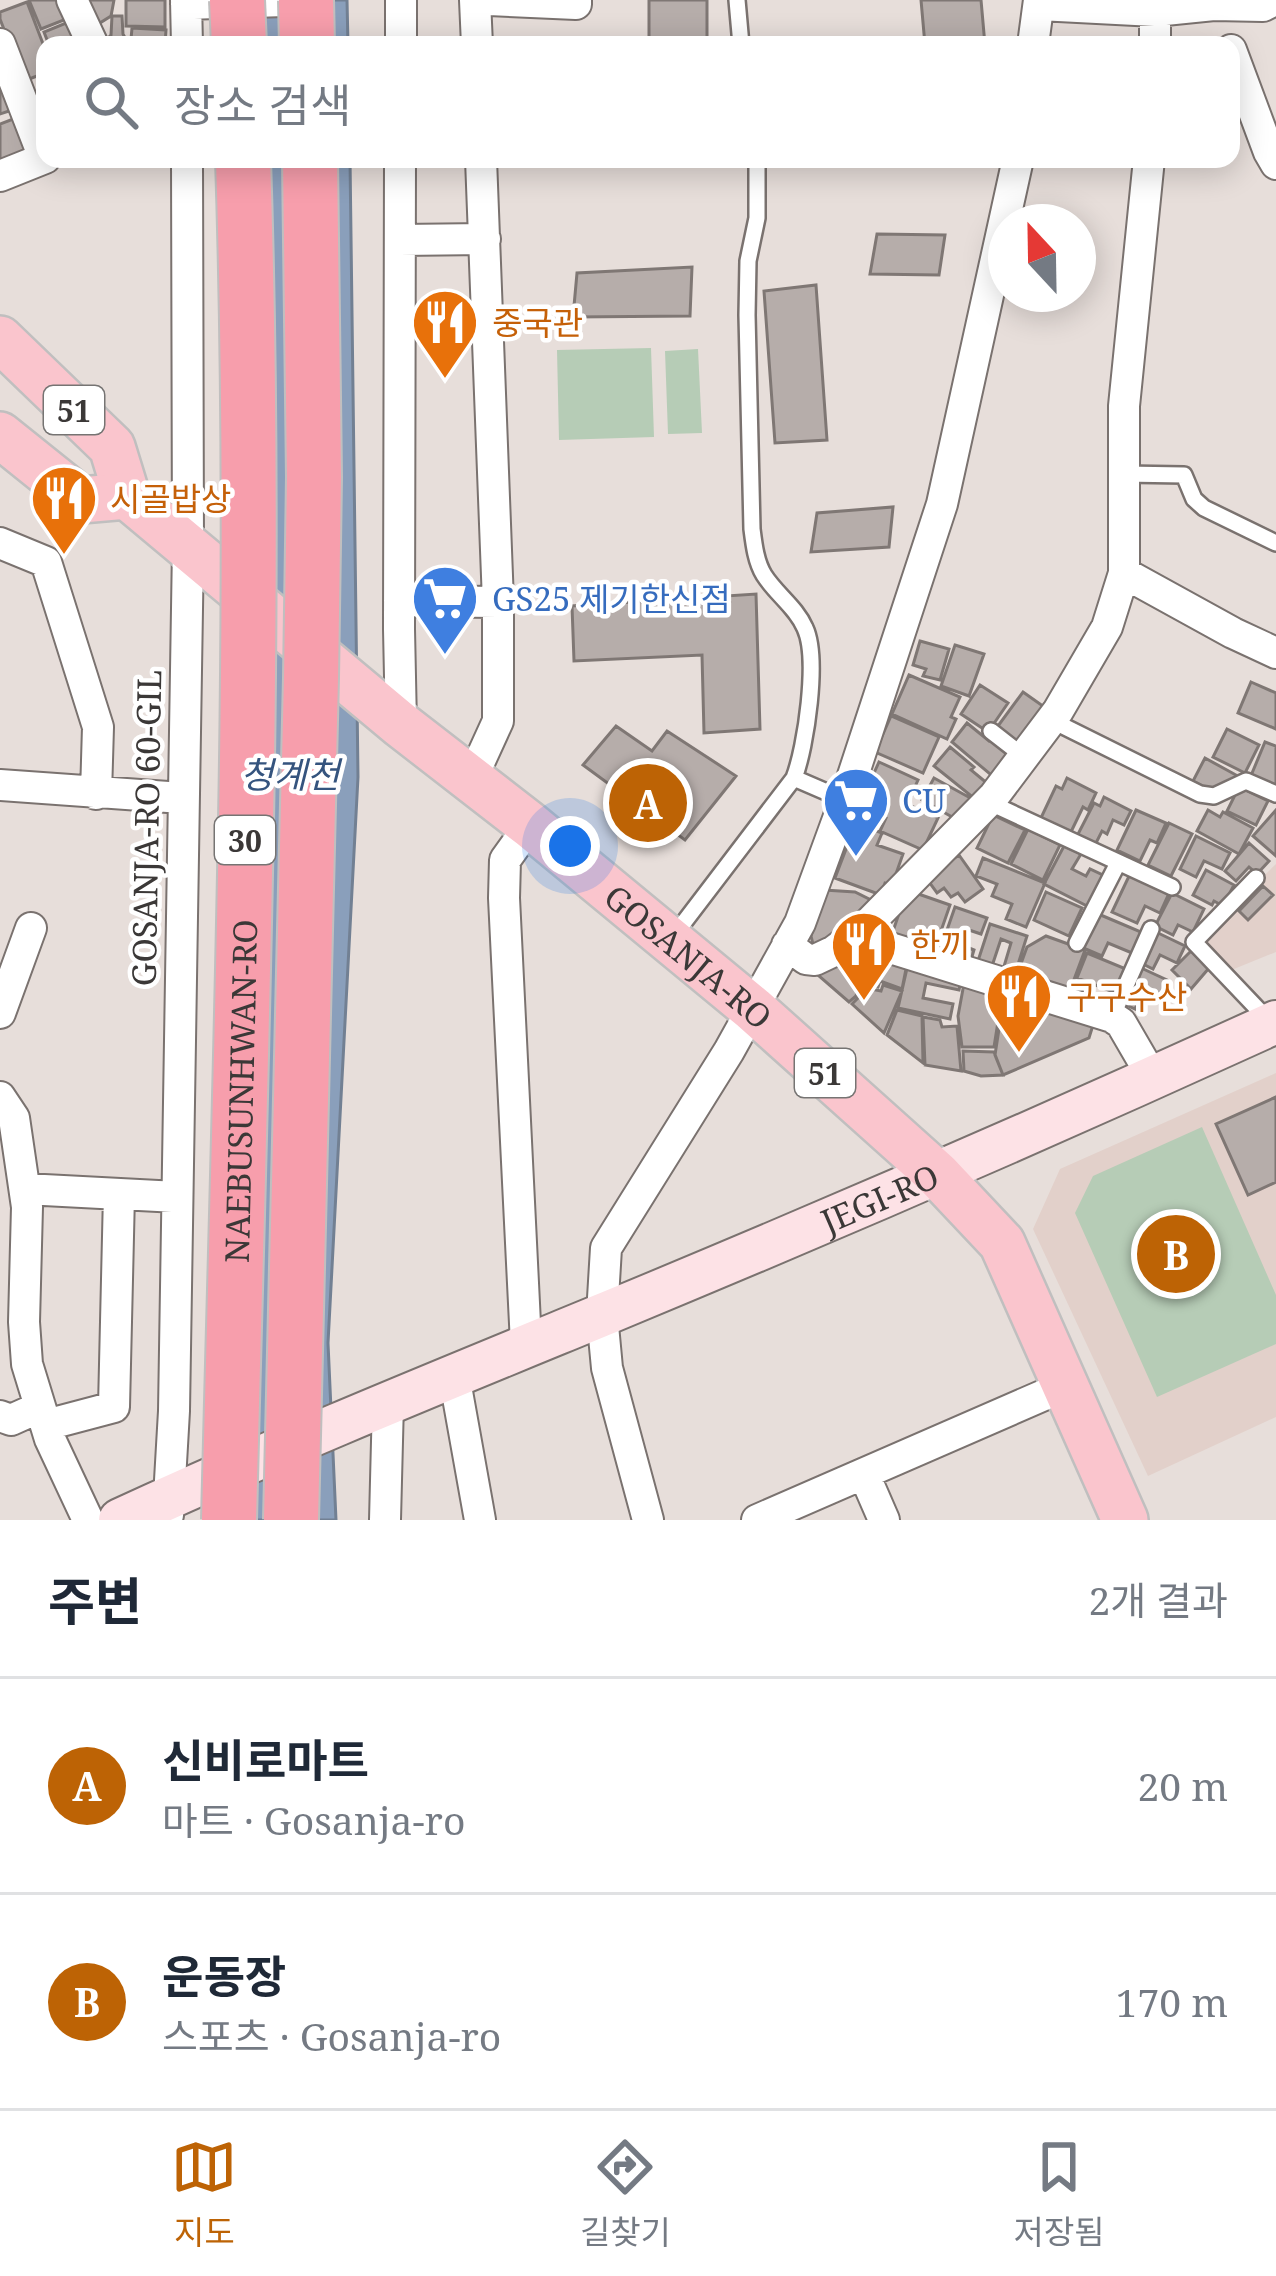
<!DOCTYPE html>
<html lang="ko">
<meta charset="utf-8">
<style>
body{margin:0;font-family:"Noto Serif","Noto Sans KR",serif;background:#f2f2f3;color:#1f2937}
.compass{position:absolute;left:988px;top:204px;width:108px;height:108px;border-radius:50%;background:#fff;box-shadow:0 6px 30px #0003;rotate:338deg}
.you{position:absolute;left:570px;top:846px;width:42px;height:42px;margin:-30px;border:9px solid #fff;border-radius:50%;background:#1a73e8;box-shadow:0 0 0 18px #1a73e833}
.badge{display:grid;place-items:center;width:78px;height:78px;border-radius:50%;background:#bd6305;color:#fff;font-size:39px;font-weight:700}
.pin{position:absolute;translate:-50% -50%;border:6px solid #fff;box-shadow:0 3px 12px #0006}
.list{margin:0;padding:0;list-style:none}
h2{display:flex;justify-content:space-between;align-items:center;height:156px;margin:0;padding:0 48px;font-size:51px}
h2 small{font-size:39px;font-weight:400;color:#747a83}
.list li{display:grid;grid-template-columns:78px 1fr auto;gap:36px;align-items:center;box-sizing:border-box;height:216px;padding:0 48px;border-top:3px solid #e0e1e3}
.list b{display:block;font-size:45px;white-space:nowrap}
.list p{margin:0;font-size:39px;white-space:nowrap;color:#747a83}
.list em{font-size:39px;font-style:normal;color:#747a83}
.icon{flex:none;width:66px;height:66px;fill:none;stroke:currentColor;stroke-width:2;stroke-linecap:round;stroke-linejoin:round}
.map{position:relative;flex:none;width:1276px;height:1520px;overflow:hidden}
.search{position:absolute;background:#fff;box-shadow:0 6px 30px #0003;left:36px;right:36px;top:36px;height:132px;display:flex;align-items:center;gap:30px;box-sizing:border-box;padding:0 42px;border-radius:24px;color:#747a83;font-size:45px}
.sheet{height:588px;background:#fff}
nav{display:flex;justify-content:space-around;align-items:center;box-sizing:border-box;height:168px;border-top:3px solid #e0e1e3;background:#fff;font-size:33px;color:#747a83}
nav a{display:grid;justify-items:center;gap:6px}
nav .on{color:#bd6305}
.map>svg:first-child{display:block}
.built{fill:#e2d0ca}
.green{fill:#b6ccb6}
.water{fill:#8a9fbb;stroke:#728093;stroke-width:3}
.building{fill:#b6adaa;stroke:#7f7774;stroke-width:3}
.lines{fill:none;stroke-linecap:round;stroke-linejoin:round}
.lane-casing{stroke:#7a726f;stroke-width:20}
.street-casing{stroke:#7a726f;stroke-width:34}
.secondary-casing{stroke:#7a726f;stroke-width:46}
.primary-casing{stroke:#c0bfbf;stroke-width:50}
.lane{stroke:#fff;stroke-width:15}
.street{stroke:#fff;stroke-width:30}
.secondary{stroke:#fde2e6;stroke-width:42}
.primary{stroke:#fac5cd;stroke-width:45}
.highway-bridge-casing{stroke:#c0bfbf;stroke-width:58;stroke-linecap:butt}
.highway-bridge{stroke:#f79eac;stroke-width:54}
.labels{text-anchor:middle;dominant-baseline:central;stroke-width:9;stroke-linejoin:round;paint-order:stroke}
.shield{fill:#fff;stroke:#767473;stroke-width:3}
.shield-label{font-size:30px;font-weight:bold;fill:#3b3837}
.food-label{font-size:33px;fill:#c56008;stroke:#fff;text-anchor:start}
.shop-label{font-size:33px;fill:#366cbe;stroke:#fff;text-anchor:start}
.street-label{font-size:33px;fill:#3b3837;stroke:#fff}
.water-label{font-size:36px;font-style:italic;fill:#35547e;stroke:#fff}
</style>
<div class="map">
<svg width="1276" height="1520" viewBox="0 0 1276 1520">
<rect width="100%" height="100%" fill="#e7deda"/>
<path class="built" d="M1276 864V952L1229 971 1198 940Z
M1276 1073V1417L1148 1476 1033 1229 1060 1169Z"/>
<path class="green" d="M651 348 654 437 559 440 557 350Z
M698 349 702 433 668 434 665 351Z
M1202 1127 1276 1295V1344L1157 1397 1075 1213 1093 1176Z"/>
<path class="water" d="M214 0H347L348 45H215Z
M220 159H350L358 777 328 1343 336 1520H211L230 420Z"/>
<path class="building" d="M29 0H62L69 18 41 29Z
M83 0H114L111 16 95 26Z
M126 0H165V27L126 26Z
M649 0H707V45H649Z
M921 0H981L985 45H925Z
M27 2 45 49V73L24 81 0 19V12Z
M112 16H122L123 34 129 45H106L104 42 111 35Z
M71 21 80 45H49L44 32Z
M132 28 166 30 165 45H135L136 39H131Z
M0 82 12 110 0 114Z
M21 116 34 149 0 172V124Z
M877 234 945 235 939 275 870 274Z
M692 267 690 316 573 317 577 273Z
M816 285 827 440 775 443 764 291Z
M893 507 889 547 811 552 817 513Z
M756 594 760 729 704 733 702 655 574 661 572 606Z
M920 641 949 649 940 680 923 676 926 669 913 665Z
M955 645 984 654 969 696 941 686Z
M909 675 960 697 951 717 956 719 947 739 892 714Z
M1251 682 1276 693V729L1238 713Z
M980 685 1008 703 988 732 961 714Z
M1023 692 1050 711 1022 750 995 730Z
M891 716 939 737 923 773 875 752Z
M967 723 989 741 993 737 1016 756 996 779 952 742Z
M616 726 652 751 667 731 736 776 685 840 583 765Z
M1227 729 1259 745 1245 773 1213 757Z
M1265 742 1276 746V786L1250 778Z
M950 747 974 767 971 770 988 784 975 799 934 766Z
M1205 758 1236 775 1233 781 1210 790 1193 781Z
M879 762 918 780 907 804 938 818 923 850 880 831 886 818 859 806Z
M934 778 974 800 961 822 922 800Z
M1067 778 1096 793 1088 810 1083 807 1069 836 1039 822 1056 786 1062 789Z
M1239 787 1268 801 1256 825 1227 811Z
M1104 797 1131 811 1124 825 1113 820 1107 834 1102 831 1095 845 1077 836 1094 803 1100 806Z
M1136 810 1166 823 1157 843 1150 840 1140 861 1117 850Z
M1208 810 1220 817 1223 812 1253 828 1239 854 1197 831Z
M1276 810V856L1253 836Z
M993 815 1025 830 1008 863 977 848Z
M856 823 882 833 877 845 903 854 892 885 885 883 881 895 835 878Z
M1169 823 1192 834 1171 876 1148 865Z
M1028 829 1060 845 1043 880 1011 864Z
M1196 836 1230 853 1222 869 1204 861 1196 877 1180 869Z
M1249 843 1269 861 1257 874 1249 867 1236 881 1225 871Z
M1064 846 1081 854 1072 869 1086 876 1090 869 1107 877 1091 908 1044 884Z
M959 855 983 889 965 902 958 893 951 897 944 888 937 893 924 875 936 870Z
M983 858 1045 883 1026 927 1006 919 1012 904 992 896 997 884 976 876Z
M1206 870 1234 885 1223 906 1214 901 1212 905 1193 895Z
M1130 874 1170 891 1160 913 1145 906 1137 923 1112 912Z
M1263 886 1273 895 1248 920 1239 911Z
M824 890 855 892 879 904 814 948 811 936Z
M907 890 950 905 934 951 891 937Z
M1046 892 1082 908 1069 936 1034 920Z
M1172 893 1204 909 1193 932 1178 925 1173 935 1155 926Z
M955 907 987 918 981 934 969 930 964 946 974 950 969 967 939 953Z
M1096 913 1141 932 1132 953 1108 943 1102 956 1081 947Z
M990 924 1027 936 1014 977 1002 973 1011 943 1001 939 990 972 976 967Z
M1156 932 1185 946 1177 963 1160 955 1153 969 1141 963Z
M1046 936 1085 950 1066 1001 1014 983 1027 947Z
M1191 951 1209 968 1191 989 1172 970Z
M1087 953 1126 969 1116 993 1077 978Z
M844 955 865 957 856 996 849 1002 812 970Z
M867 957 907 964 902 989 880 981 878 987 861 983Z
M908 964 962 976 959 990 926 983 923 998 953 1004 950 1019 898 1008Z
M1139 967 1167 980 1161 994 1145 986 1135 1009 1122 1003Z
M965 978 1003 990 994 1047H962L958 1016Z
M883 985 902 991 884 1033 852 1004 858 998 861 987 881 991Z
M1005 990 1094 1022 1089 1038 1003 1075 995 1055Z
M897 1010 922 1016 923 1063 887 1035Z
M923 1017 940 1020 942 1027 957 1026 961 1071 925 1065Z
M963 1051 994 1052 1003 1075 981 1076 964 1071Z
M1276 1097V1182L1248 1195 1216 1124Z"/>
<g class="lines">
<defs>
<path id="lane" d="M737 0 741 45
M1124 474 1184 475 1194 499 1204 508 1276 543
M1051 720 1200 794 1214 796 1246 781 1276 794
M991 731 1023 756
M794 778 845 800
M988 802 1172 887
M1256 878 1194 942 1271 1023
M672 938 794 778C806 747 819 658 805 628 796 607 776 594 764 575 756 562 754 545 752 529L747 315 748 261 757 218V159
M1077 943 1118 863
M1112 1017 1151 929"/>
<path id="street" d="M72 0 93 45
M186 0 187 45
M475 0 477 45
M489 0 576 4V0
M1155 0V45
M186 4 315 0
M1039 5 1155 11 1214 5 1263 6 1275 0
M0 44 44 158
M401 45V0
M1033 45 1039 0
M1231 50 1269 152 1276 164
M400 159 399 629 401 725
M0 176 45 158
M400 240 485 239
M0 543 46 562 98 727 96 794
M1124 573 1233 633 1276 653
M399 601 498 602
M472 778 498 721V602L481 159
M0 785 182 798
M855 937 1112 1017 1121 1023 1153 1078
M787 945 806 959 815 960 834 951 862 930 994 796 1058 711 1107 627 1124 573V406L1149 159
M0 1013 31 928
M0 1097 14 1118 27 1207 24 1322 27 1364 50 1439 88 1520
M25 1189 177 1197
M526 1344 504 898 505 860 530 825
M454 1375 480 1520
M0 1416 11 1420 40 1407
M46 1425 114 1407 119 1194
M864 1474 884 1520
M168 1515 174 1411 188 547 187 159
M385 1520 388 1402
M648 1520 607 1368 602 1315 606 1248 729 1051 800 923 845 800 942 504 1018 159
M757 1520 1067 1385"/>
<g id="secondary">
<path id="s1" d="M120 1520C281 1446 444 1380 607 1313 832 1220 1055 1123 1276 1022"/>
</g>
<g id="primary">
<path id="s2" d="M0 339 112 447 127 496 401 725 530 825 753 1009 937 1174 1002 1243 1125 1520"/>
<path d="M0 435 81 500 127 496"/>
</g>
</defs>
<use href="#lane" class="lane-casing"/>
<use href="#street" class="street-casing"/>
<use href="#secondary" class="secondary-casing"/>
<use href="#primary" class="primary-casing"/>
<use href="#lane" class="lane"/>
<use href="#street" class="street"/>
<use href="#secondary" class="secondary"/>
<use href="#primary" class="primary"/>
<defs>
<g id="highway-bridge">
<path d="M237 0 239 45"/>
<path d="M306 0 307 45"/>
<path id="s3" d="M229 1520C240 1067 258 612 243 159"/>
<path d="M291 1520 311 678 314 477 310 159"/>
</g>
</defs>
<use href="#highway-bridge" class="highway-bridge-casing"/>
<use href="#highway-bridge" class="highway-bridge"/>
</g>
<defs>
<symbol id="restaurant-pin" viewBox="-11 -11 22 30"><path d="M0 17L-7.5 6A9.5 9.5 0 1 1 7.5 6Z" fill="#e8710a" stroke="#fff"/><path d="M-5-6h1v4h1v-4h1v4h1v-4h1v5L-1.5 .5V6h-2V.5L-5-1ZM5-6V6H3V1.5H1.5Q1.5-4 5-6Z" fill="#fff"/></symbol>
<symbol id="supermarket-pin" viewBox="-11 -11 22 30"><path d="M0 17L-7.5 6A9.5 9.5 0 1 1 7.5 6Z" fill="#3f7fe0" stroke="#fff"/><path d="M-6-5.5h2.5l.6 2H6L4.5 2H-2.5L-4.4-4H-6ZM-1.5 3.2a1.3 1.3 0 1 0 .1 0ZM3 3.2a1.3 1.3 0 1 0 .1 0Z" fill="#fff"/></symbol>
</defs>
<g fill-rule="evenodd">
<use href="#restaurant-pin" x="407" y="284" width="76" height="104"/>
<use href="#restaurant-pin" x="26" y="460" width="76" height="104"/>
<use href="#supermarket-pin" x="407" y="560" width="76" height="104"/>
<use href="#supermarket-pin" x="818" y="762" width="76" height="104"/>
<use href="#restaurant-pin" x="826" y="906" width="76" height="104"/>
<use href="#restaurant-pin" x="981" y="958" width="76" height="104"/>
</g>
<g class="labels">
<g class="shield">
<rect x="44" y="386" width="60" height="48" rx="9"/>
<rect x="215" y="816" width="60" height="48" rx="9"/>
<rect x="795" y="1049" width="60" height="48" rx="9"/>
</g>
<g class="shield-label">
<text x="74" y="410">51</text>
<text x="245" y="840">30</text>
<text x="825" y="1073">51</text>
</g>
<g class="food-label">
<text x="492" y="322">중국관</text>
<text x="110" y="498">시골밥상</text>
<text x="910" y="944">한끼</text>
<text x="1066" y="996">구구수산</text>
</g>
<g class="shop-label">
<text x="492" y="598">GS25 제기한신점</text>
<text x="902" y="800">CU</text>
</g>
<g class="street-label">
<text transform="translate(146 828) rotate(-89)">GOSANJA-RO 60-GIL</text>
<text stroke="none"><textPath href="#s2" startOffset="933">GOSANJA-RO</textPath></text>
<text stroke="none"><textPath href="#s3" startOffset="429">NAEBUSUNHWAN-RO</textPath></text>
<text stroke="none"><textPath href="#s1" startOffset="825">JEGI-RO</textPath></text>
</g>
<g class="water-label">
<text x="290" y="774">청계천</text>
</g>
</g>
</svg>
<svg class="compass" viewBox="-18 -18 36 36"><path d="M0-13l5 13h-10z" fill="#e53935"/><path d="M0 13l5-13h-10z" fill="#747a83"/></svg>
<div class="you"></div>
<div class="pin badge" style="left:648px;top:803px">A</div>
<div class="pin badge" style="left:1176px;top:1254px">B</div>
<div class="search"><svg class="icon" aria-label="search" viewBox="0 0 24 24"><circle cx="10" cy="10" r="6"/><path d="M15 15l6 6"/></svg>장소 검색</div>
</div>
<section class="sheet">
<h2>주변<small>2개 결과</small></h2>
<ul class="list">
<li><span class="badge">A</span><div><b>신비로마트</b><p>마트 · Gosanja-ro</p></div><em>20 m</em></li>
<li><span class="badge">B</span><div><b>운동장</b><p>스포츠 · Gosanja-ro</p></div><em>170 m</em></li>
</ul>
</section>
<nav>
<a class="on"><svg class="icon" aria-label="map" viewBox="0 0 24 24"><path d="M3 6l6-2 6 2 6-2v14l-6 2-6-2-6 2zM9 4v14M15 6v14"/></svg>지도</a>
<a><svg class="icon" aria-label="directions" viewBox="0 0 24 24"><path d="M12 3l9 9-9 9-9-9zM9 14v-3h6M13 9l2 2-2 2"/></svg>길찾기</a>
<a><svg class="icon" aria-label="saved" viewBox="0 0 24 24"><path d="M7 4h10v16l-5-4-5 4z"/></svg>저장됨</a>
</nav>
